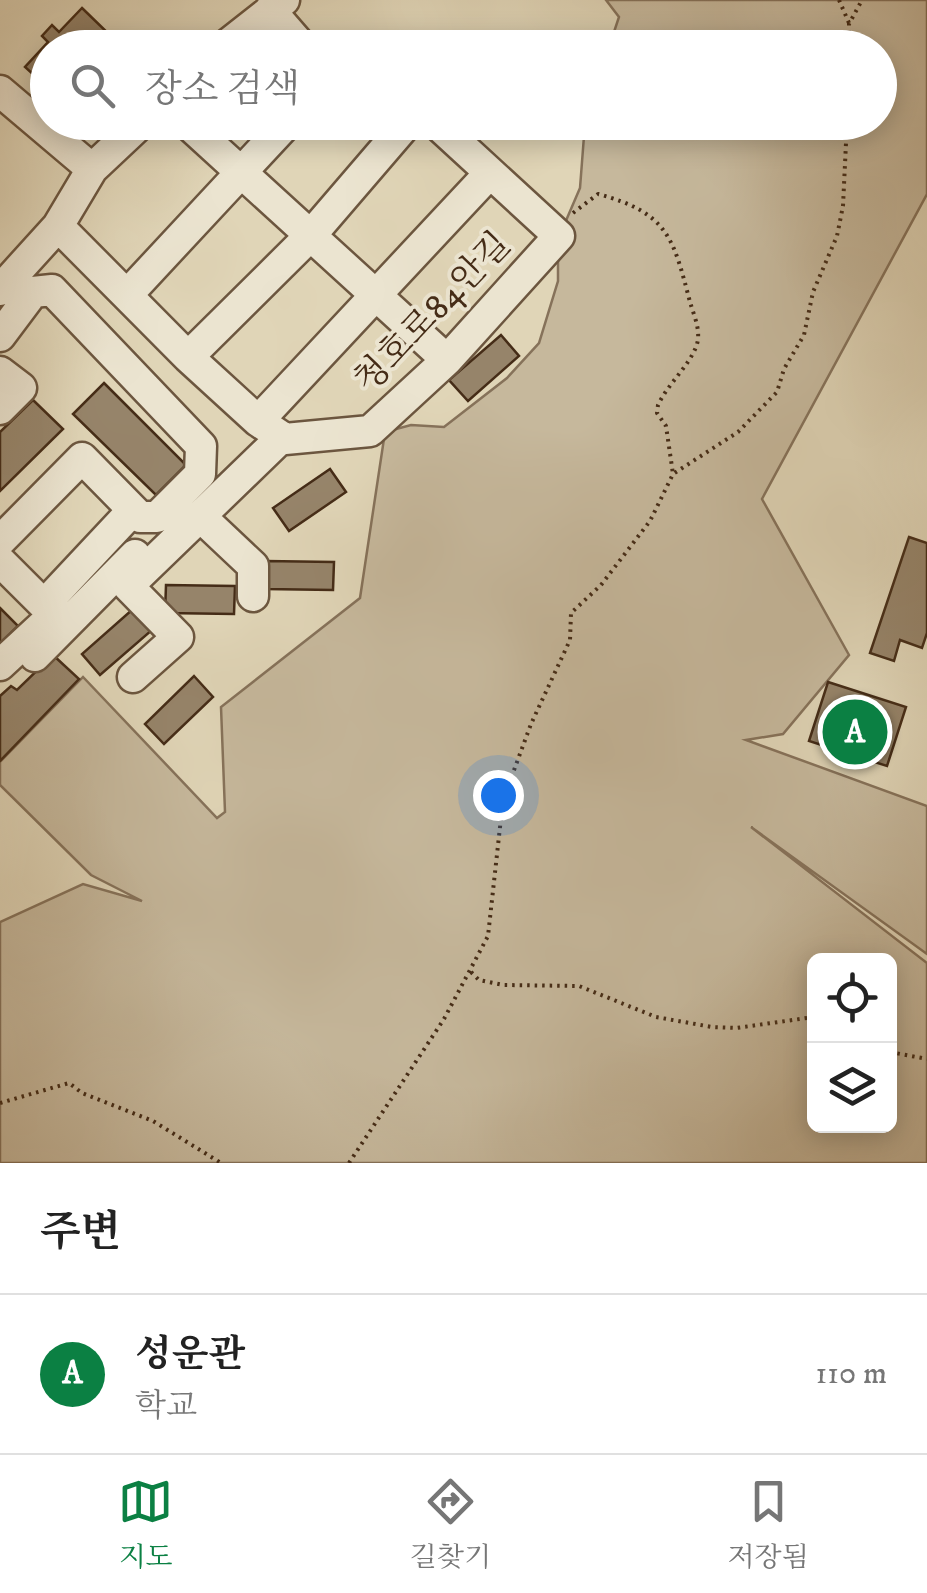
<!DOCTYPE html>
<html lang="ko">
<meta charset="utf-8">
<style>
body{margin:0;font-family:"IM FELL DW Pica","Noto Serif KR",serif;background:#f2f2f2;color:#222}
.controls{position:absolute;right:30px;bottom:30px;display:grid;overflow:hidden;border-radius:15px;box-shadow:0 5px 25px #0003}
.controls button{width:90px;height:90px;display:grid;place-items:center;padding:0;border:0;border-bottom:2px solid #e0e0e0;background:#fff;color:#222;font:50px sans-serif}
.you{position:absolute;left:498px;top:795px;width:35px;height:35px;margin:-25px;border:8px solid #fff;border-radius:50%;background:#1a73e8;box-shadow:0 0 0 15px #1a73e833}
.badge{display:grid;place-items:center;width:65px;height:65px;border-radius:50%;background:#0b8043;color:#fff;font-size:32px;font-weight:700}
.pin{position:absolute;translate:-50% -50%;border:5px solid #fff;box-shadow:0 2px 10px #0006}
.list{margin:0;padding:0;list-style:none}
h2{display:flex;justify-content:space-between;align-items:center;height:130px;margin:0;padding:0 40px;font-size:42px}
h2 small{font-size:32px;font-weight:400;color:#767676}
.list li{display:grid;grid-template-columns:65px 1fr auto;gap:30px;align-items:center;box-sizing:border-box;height:160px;padding:0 40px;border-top:2px solid #e0e0e0}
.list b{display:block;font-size:38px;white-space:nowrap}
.list p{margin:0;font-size:32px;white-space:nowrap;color:#767676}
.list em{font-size:32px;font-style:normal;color:#767676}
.icon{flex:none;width:55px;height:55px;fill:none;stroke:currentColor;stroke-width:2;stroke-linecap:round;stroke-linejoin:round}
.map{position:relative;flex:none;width:927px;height:1163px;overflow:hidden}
.search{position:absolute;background:#fff;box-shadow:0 5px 25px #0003;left:30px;right:30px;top:30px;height:110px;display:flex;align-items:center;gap:25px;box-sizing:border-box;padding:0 35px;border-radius:55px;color:#767676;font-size:38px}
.sheet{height:290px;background:#fff}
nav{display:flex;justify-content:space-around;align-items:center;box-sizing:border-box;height:140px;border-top:2px solid #e0e0e0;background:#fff;font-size:28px;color:#767676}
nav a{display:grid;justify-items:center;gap:5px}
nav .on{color:#0b8043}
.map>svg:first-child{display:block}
.green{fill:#c6b89c;stroke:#86725a;stroke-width:2.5;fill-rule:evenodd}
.building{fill:#96846a;stroke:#452c17;stroke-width:2.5}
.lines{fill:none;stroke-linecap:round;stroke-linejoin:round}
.minor-casing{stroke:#6c563f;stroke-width:35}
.path{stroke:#452c17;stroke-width:4;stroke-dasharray:2.5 5;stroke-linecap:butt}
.minor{stroke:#ebe4d0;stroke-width:30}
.labels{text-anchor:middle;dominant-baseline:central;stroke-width:8;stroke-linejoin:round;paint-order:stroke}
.street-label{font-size:35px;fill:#452c17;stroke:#ebe4d0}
</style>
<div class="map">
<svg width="927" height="1163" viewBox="0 0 927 1163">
<rect width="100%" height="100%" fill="#e0d5b7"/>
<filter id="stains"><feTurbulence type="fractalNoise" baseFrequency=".002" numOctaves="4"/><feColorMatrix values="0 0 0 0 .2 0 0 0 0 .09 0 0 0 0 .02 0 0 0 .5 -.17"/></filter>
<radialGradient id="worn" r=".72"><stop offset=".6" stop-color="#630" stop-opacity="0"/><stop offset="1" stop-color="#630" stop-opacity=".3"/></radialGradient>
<path class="green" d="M606 0H927V194L762 499 849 655 783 734 746 740 927 806V954L751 827 927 963V1163H0V922L83 884 142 901 91 875 0 785V762L83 677 217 818 225 812 221 707 360 598 385 432 411 425 444 427 507 378 539 343 558 281V261L553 251 580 188 585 123 880 122V48L609 47 619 17ZM814 961H890V1126H814Z"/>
<path class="building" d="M82 8 112 37 102 48H48V88L25 67 48 42 42 36 52 25 59 32Z
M501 335 519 356 468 401 449 380Z
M104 383 186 465 156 495 73 414Z
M33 400 63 429 0 491V432Z
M330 469 346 492 289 531 273 508Z
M909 537 927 543V633L922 648 900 640 894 661 870 653Z
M265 561 334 562 333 590 265 589Z
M166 585 235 586 234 614 165 613Z
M0 608 18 626 0 644Z
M133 609 152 630 100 675 82 654Z
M53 655 79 679 0 761V696L11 686 17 690Z
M194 676 213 697 164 744 145 724Z
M828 682 906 707 887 766 809 741Z"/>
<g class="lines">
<defs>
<path id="minor" d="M270 10 303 48
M223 48 284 0
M0 91 92 169
M186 122 447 360
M58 226 188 357 258 421 285 439 370 431 447 360 559 236 435 122
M0 290 58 226 92 169 142 122
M127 295 288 122
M0 336 33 292 52 290 201 446 200 474 157 517H140L82 458 0 541
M188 357 311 235 408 122
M0 372 21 388 0 409
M258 421 489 174
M200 516 253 566V596
M0 561 44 605 133 510
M35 656 135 555
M0 665 42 626
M133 677 178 637 128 586 282 437"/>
</defs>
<use href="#minor" class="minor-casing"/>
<path class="path" d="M839 0 849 23
M848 48 849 24 862 0
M573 213 598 194C668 213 673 237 690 302 694 316 702 332 696 347 688 367 668 384 658 405L657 413 666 426 673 474
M471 972 479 980 503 985 579 986 656 1017 712 1027 736 1028 814 1017
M890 1052 927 1059
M0 1103 69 1083 82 1093 153 1121 221 1163
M349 1163 444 1019 488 936 503 800 531 724 570 640 571 613 601 585 650 521 673 474 738 432 777 392 784 369 804 335 813 292 837 236 843 206 847 122"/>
<use href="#minor" class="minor"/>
</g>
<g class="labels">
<g class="street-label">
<text transform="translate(433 313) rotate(-46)">청호로84안길</text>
</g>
</g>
<rect width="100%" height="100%" filter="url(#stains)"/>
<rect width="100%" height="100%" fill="url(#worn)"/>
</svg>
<div class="controls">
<button><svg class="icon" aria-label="locate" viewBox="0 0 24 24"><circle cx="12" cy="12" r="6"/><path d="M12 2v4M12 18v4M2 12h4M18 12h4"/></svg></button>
<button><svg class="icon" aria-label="layers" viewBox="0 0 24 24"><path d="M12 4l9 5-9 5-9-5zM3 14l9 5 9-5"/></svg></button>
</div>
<div class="you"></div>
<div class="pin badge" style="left:855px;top:732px">A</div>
<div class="search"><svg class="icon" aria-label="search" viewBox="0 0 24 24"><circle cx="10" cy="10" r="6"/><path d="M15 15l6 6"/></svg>장소 검색</div>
</div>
<section class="sheet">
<h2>주변<small></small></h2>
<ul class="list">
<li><span class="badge">A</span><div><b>성운관</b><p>학교</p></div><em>110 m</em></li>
</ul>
</section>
<nav>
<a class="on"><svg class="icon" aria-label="map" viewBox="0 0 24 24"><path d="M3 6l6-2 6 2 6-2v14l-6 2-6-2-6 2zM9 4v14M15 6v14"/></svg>지도</a>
<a><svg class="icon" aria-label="directions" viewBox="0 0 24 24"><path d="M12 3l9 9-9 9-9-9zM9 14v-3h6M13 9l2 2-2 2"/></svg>길찾기</a>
<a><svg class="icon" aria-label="saved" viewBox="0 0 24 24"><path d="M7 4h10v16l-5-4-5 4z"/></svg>저장됨</a>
</nav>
